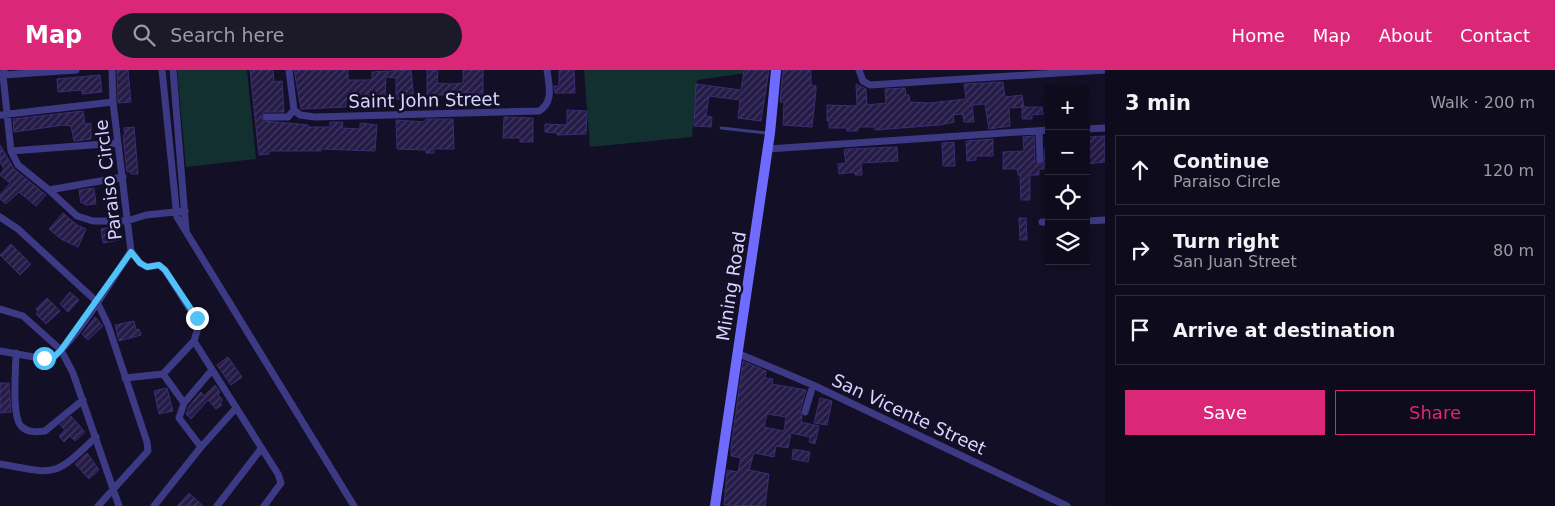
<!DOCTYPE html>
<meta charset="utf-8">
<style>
body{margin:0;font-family:"DejaVu Sans",sans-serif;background:#1c1929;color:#f1f3f6}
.controls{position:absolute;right:15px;top:15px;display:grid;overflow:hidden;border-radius:0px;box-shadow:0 2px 12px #0003}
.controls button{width:45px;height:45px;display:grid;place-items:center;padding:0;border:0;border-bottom:1px solid #2e2b3b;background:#0e0b1c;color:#f1f3f6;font:25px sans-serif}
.stop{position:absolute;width:15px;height:15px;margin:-11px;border:4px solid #4fc3f7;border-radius:50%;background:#fff}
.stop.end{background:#4fc3f7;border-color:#fff;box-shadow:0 1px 5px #0008}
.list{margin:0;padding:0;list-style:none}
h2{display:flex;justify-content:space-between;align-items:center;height:65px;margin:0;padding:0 20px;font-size:21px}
h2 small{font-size:16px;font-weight:400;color:#9b9ba3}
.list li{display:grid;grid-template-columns:32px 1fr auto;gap:15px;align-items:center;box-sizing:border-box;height:70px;margin:0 10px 10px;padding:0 10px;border:1px solid #2e2b3b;border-radius:0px}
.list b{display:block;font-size:19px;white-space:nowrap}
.list p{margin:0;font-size:16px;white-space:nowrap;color:#9b9ba3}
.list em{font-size:16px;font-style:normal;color:#9b9ba3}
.actions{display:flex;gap:10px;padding:15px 20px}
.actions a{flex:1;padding:11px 0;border:1px solid #db2777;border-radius:0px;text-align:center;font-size:18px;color:#db2777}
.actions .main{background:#db2777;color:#fff}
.icon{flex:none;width:28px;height:28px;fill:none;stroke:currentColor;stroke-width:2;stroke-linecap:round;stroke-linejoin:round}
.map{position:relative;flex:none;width:1105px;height:436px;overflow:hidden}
header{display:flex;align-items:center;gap:30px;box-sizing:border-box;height:70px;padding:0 25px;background:#db2777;color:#fff}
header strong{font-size:24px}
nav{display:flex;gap:28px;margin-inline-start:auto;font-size:18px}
.search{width:350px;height:45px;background:#1c1929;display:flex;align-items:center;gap:12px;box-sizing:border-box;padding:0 18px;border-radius:28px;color:#9b9ba3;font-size:19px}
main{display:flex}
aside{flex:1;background:#0e0b1c}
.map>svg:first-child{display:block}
.green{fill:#12302f}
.building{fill:url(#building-hatch);stroke:#3b2d73;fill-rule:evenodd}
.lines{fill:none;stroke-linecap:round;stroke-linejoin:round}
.lane{stroke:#3d3a85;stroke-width:3}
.street{stroke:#3d3a85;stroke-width:7}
.secondary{stroke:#6f6bff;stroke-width:10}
.route{stroke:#4fc3f7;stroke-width:6}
.labels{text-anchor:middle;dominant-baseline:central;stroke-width:5;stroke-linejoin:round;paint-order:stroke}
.street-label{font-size:18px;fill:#d9d4ff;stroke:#130f26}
</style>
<header>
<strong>Map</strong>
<div class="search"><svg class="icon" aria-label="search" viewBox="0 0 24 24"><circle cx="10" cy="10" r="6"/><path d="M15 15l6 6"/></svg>Search here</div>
<nav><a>Home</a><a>Map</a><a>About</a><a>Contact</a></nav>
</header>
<main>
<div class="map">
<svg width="1105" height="436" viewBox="0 0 1105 436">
<defs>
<pattern id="building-hatch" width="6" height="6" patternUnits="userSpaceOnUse" patternTransform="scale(1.25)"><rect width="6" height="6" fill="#241b47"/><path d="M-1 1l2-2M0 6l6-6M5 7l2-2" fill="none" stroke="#433b63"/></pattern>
</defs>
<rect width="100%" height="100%" fill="#130f26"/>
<path class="green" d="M177 0H247L256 89 186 97Z
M584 0H745L746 3 697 10 692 67 590 77Z"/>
<path class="building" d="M117 0H128L131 32 118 33Z
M250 0H273L274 12 282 11 284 42H264L261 47 263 51 299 54 308 55V57H330V52H343L342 58 360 59V53L377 55 375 81 321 79V81H269V84L259 85Z
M294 0H348V10H372V2L411 0 414 30 396 29V8L386 7 385 30H346V37L301 39Z
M427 0 438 1 437 13 452 14 463 13V0H483V29H474V23L458 22V29H452V25H427Z
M559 0H574L575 23H555L554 16H559Z
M744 0H769L761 51 738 48 740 30 709 26 706 46 712 47 711 57 694 56 696 14 741 20Z
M783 0H811V15L816 16V21L812 57 783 55 784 32H780Z
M100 5 102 22 82 24V20L58 22 57 9Z
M1003 12 1005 27 1022 25 1024 37 1009 38 1010 56 989 59 985 34 972 35 974 52H964L963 44 953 45 954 52 939 55 875 60V57H858V61H847V58H829V51H827V35L857 36 856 14 866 19 867 35 886 33 885 19 905 18 906 25H909L910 32 929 33 966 29 964 14Z
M1022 37H1042L1043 44 1032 45V49H1022Z
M567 40 587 41 586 64 557 65 558 63 545 62V54L567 55Z
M83 41 85 54 91 53V69L74 71 71 56 64 55 14 62 13 49Z
M504 47 533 48V72H520V68H503Z
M426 49H453L454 79H434V83H426V80L397 79 396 50 423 52Z
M134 57 138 104H131V102H127L123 65H125L124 58Z
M1034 66 1035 92 1040 95 1044 93 1045 78H1047L1048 99H1039V105H1030V130H1021L1020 105H1018L1017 99H1003V82L1024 81 1023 67Z
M1105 66V92L1087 94 1086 67Z
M993 69V86H976V90L967 91 966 71Z
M954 72 955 96H943L942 73Z
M0 75 14 99 46 125 36 136 19 122 6 134 0 129V125L10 113 0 105 4 99 0 92Z
M897 77 898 91 861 93 862 105H855V102L839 104 838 94 846 93 844 80 847 79Z
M94 118 96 134 85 135 84 133H81L79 120Z
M63 143 77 155 86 159 78 177 61 169 49 159Z
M1019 148H1026L1027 170H1020Z
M117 156 119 170 103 173 101 159Z
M11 174 31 194 20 205 0 185Z
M70 222 79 230 68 242 60 234Z
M47 228 60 241 46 254 36 244 38 242 36 239Z
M95 247 103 256 88 270 82 264Z
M134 251 136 260 139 259 141 265 119 271 115 255Z
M228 287 242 307 231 315 217 295Z
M743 291 766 301 765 308 773 309 772 314 806 320 800 341 802 346 801 352 819 356 815 374 809 372 810 367 791 363 788 378 776 376 774 387 754 383 749 400 769 404 765 436 724 435 727 400 738 402 741 388 731 386V377ZM767 344 786 347 784 361 764 357Z
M0 313H9L11 342 0 343Z
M215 315 220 322 218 325 223 330 220 333 222 335 216 339 208 330 191 349 186 344 189 336 201 322 204 326Z
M167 318 173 341 159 344 154 321Z
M820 328 832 331 827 355 814 353Z
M71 346 85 362 75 371 70 366 64 372 59 366 65 360 60 355Z
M793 379 810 382 808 392 792 389Z
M87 383 99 400 89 409 75 394Z
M189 423 203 436H177Z"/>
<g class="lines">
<path class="lane" d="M721 58 767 63"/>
<path class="street" d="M4 0 3 5 11 81 18 95 49 120 77 146 93 151H127L146 145 185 141
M162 0 177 147 354 436
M173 0 186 160
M289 0 294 40
M859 0 863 11 870 15 1105 0
M3 5 76 0
M294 40 300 45 315 47 539 41C554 32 549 16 547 0
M0 45 113 32
M266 47H288L294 40
M1086 59 1105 58
M1039 61 1040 90
M768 79 1049 60
M11 81 118 73
M49 120 123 107
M0 147 18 159 97 232 108 255 147 372 148 381 98 436
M1086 151 1105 150
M1042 152H1049
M0 239 23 246 61 280 73 303 119 436
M194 271 278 404 281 413 264 436
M0 281 34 287 53 288C82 262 109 214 131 181L113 32 112 0
M16 283C16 299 11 348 22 357 29 363 37 362 45 361L83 330
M737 283 813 315 1067 436
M163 304 184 333 179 348 201 377
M125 308 163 304 194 271 199 254 165 200 159 195 147 197 140 193 131 181
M184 333 212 300
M805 342 813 315
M0 394C57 404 53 408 96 367
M154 436 201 377 236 338
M217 436 261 379"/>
<path class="secondary" d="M715 436 770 63 776 0"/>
</g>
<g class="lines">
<path class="route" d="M44 288H53L61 280 131 182 140 193 147 197 159 195 165 200 197 248"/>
</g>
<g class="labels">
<g class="street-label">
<text transform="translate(424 30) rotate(-1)">Saint John Street</text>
<text transform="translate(108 110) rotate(-97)">Paraiso Circle</text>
<text transform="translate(731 216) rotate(-81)">Mining Road</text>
<text transform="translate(909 344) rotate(25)">San Vicente Street</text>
</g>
</g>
</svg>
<div class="controls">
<button>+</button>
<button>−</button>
<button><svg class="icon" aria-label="locate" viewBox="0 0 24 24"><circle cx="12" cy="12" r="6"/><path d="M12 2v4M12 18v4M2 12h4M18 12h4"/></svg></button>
<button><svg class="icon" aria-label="layers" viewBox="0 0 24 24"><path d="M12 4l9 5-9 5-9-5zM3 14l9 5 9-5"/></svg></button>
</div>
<div class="stop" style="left:44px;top:288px"></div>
<div class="stop end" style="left:197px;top:248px"></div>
</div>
<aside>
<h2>3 min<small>Walk · 200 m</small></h2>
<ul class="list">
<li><svg class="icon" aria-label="ahead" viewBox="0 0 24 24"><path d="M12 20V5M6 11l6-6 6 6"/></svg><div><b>Continue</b><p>Paraiso Circle</p></div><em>120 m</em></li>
<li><svg class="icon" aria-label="right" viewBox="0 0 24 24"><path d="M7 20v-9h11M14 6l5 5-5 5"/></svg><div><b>Turn right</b><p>San Juan Street</p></div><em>80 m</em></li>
<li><svg class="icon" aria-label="arrive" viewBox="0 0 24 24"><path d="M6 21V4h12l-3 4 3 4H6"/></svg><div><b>Arrive at destination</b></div></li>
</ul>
<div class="actions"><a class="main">Save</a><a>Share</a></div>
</aside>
</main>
